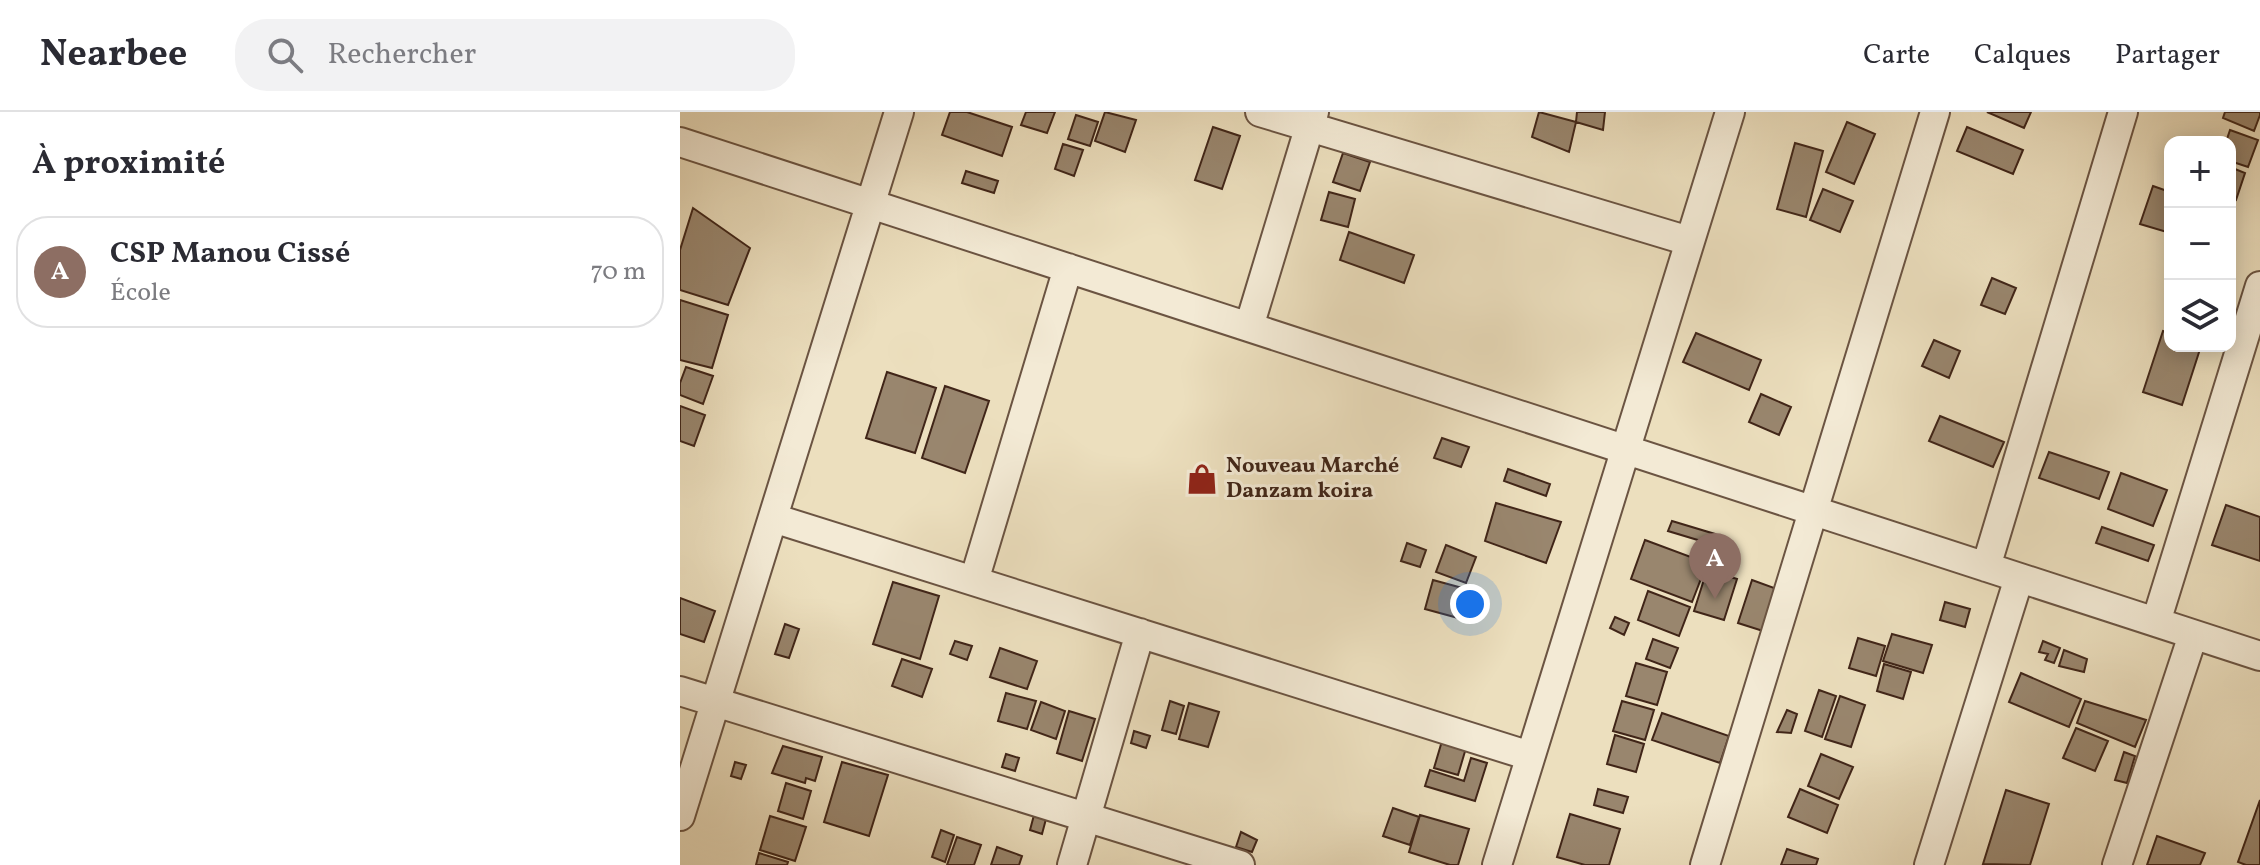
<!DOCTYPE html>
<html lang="fr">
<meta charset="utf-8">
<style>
body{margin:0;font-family:Vollkorn,serif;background:#f2f2f3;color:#2b2b33}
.controls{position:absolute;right:24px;top:24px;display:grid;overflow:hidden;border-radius:16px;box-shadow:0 4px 20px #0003}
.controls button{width:72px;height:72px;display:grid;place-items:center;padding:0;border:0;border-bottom:2px solid #e1e1e2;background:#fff;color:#2b2b33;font:40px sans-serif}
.you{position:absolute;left:790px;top:492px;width:28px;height:28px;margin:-20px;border:6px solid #fff;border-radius:50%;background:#1a73e8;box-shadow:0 0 0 12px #1a73e833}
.badge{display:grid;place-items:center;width:52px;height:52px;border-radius:50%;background:#7c3aed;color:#fff;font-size:26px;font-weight:700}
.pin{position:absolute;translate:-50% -66px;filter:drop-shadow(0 2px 4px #0008)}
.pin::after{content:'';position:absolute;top:42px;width:28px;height:24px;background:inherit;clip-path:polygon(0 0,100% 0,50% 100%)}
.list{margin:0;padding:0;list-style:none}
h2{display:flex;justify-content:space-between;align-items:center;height:104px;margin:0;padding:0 32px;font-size:34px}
h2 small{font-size:26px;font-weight:400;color:#7c7c81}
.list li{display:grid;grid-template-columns:52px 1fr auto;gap:24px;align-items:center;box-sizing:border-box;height:112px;margin:0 16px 16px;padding:0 16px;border:2px solid #e1e1e2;border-radius:32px}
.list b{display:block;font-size:30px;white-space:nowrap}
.list p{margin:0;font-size:26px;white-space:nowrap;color:#7c7c81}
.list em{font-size:26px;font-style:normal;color:#7c7c81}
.icon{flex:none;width:44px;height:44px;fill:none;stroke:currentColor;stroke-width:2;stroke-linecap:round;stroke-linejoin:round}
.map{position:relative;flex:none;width:1580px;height:753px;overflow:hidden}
header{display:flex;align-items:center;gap:48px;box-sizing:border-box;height:112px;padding:0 40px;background:#fff;border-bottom:2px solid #e1e1e2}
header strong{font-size:38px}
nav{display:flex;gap:44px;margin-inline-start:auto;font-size:28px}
.search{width:560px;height:72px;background:#f2f2f3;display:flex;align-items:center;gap:20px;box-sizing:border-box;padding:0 28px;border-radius:32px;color:#7c7c81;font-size:30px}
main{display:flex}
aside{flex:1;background:#fff}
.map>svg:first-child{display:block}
.building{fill:#99866e;stroke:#402518;stroke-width:2}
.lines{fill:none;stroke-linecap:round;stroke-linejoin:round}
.street-casing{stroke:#6b5442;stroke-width:32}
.street{stroke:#f3ead5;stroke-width:28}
.labels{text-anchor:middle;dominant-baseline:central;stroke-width:6;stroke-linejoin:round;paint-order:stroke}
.poi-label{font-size:22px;font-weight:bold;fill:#402518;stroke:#f3ead5;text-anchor:start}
</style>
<header>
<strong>Nearbee</strong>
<div class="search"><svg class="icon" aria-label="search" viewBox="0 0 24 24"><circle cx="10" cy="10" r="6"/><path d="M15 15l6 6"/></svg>Rechercher</div>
<nav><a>Carte</a><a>Calques</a><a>Partager</a></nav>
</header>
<main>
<aside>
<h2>À proximité<small></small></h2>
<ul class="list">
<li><span class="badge" style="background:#8d6e63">A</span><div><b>CSP Manou Cissé</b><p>École</p></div><em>70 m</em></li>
</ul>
</aside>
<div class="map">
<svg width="1580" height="753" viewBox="0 0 1580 753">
<rect width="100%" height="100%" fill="#ecdfbe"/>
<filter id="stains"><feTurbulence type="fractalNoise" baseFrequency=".0025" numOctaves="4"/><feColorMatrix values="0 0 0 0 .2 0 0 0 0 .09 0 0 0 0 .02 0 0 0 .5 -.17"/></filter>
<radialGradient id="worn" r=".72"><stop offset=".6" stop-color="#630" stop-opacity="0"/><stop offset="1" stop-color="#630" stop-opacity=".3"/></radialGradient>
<path class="building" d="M270 0H287L332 15 322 44 262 23Z
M346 0H375L367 21 341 13Z
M425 0 456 8 445 40 415 29Z
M859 0 896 10 889 40 852 25Z
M897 0H925L923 18 896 10Z
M1307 0H1351L1344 16Z
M1545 0H1580V3L1574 19 1543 6Z
M396 3 418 10 410 34 388 27Z
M1167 10 1195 22 1174 72 1146 60Z
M533 15 560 24 542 77 515 68Z
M1287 15 1343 38 1333 62 1277 39Z
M1550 18 1578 28 1568 55 1550 49V30H1546Z
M1115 31 1143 39 1126 105 1097 97Z
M383 32 403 38 394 64 375 57Z
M663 41 690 50 680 79 653 70Z
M1550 55 1565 61 1556 88 1550 86Z
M286 59 318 69 314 81 282 71Z
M1473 74 1490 80V121L1460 112Z
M1143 77 1173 89 1160 120 1130 108Z
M649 80 675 87 668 115 641 108Z
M13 96 70 136 48 193 0 178V138Z
M669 120 734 143 724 171 660 148Z
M1312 166 1336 176 1325 202 1301 193Z
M0 188 48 203 32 256 0 248Z
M1483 219 1490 221V234H1521L1502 293 1463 280Z
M1016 221 1081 248 1069 278 1003 250Z
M1254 228 1280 239 1269 266 1242 254Z
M6 255 33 264 23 292 0 283V271Z
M207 260 256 276 235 341 186 326Z
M265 274 309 289 285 361 242 346Z
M1081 282 1111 295 1099 323 1069 310Z
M0 294 25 303 14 334 0 329Z
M1260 304 1324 330 1313 355 1249 329Z
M762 326 789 335 781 355 754 346Z
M1369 340 1429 360 1419 387 1359 366Z
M828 357 870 372 866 384 824 369Z
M1441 361 1487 378 1473 414 1428 397Z
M816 391 881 410 866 451 805 429Z
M1546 393 1580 405V449L1532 433Z
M992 409 1035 422 1031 432 988 419Z
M1422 415 1474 433 1468 449 1416 431Z
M965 428 1027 451 1012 490 951 467Z
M727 431 746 438 740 455 721 449Z
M766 433 796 445 786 471 756 460Z
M1027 458 1057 467 1044 508 1014 499Z
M753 468 786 477 778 506 745 497Z
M1072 468 1097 477 1083 519 1058 511Z
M213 470 259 484 240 547 193 532Z
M968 479 1010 495 999 524 958 508Z
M0 486 35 499 24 530 0 522Z
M1265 490 1290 497 1285 515 1260 508Z
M935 505 949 511 944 523 930 516Z
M105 512 119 517 109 546 95 542Z
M1212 522 1252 533 1243 561 1203 549Z
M1178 526 1205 534 1196 564 1169 556Z
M973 527 998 536 990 556 966 547Z
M275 529 292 534 287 548 270 542Z
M1363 529 1380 536 1374 551 1365 548 1368 542 1359 540Z
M320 536 357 549 347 577 310 565Z
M1384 538 1407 547 1404 560 1379 554Z
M222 547 252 557 242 585 212 574Z
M956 551 987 560 977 593 946 584Z
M1204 552 1231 560 1223 587 1197 579Z
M1341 561 1401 587 1389 615 1329 590Z
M1139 578 1156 584 1142 625 1125 619Z
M326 581 356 589 347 617 318 609Z
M1160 584 1185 593 1171 635 1145 627Z
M490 589 504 594 496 622 482 618Z
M942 589 974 598 965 628 933 619Z
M1405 589 1466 608 1455 635 1397 611Z
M361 590 385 599 376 627 351 618Z
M509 591 539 600 528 635 499 627Z
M1107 598 1117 602 1111 621 1097 620Z
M389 599 415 607 402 649 377 641Z
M982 601 1049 624 1040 651 972 628Z
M1396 616 1428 629 1415 659 1383 646Z
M454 619 470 624 466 636 451 631Z
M935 623 964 632 956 660 927 652Z
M762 629 786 636 778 663 754 656Z
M103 634 142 645 135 669 126 666 125 671 92 661Z
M1444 640 1455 644 1447 671 1435 668Z
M326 642 339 646 335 659 322 655Z
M1141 642 1173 655 1159 687 1128 674Z
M791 646 807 651 795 689 745 674 750 658 784 669Z
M55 650 66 653 61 667 51 664Z
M162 650 208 663 189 724 144 710Z
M106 671 131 679 123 707 98 699Z
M918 677 948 685 943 701 914 693Z
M1120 677 1158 693 1147 721 1108 705Z
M1326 678 1369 692 1350 753 1303 752Z
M1580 688V753H1566L1558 750Z
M713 696 739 705 730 733 703 724Z
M890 702 940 717 929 753H905L877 745Z
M354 703 366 707 362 722 350 718Z
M740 703 789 717 778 753H770L729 740Z
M90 704 126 715 115 749 80 738Z
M261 718 274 723 265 750 252 745Z
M561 720 577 728 572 740 556 735Z
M1477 724 1525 741 1520 753H1467Z
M277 725 301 733 294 753H267Z
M317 735 342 744 339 753H311Z
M1107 737 1138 747 1136 753H1101Z
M79 741 108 750 107 753H76Z"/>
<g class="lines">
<defs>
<path id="street" d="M580 0 1009 129
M0 30 1580 544
M569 215 634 0
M93 406 850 644
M1306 455 1443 0
M294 469 388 156
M1476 510 1580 174
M0 579 560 753
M0 704 219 0
M392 753 460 521
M817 753 1050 0
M1025 753 1255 0
M1249 753 1339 466
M1437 753 1513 523"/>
</defs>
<use href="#street" class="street-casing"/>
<use href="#street" class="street"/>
</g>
<defs>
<symbol id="shop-bare" viewBox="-9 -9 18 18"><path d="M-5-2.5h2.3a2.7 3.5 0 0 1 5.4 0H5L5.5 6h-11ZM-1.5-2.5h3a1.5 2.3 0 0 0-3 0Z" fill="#8f2418" stroke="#f3ead5" stroke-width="2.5" paint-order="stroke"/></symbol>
</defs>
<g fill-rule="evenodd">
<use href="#shop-bare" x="500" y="345" width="44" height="44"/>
</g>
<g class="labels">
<g class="poi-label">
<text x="546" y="354">Nouveau Marché<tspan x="546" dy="25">Danzam koira</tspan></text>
</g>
</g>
<rect width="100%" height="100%" filter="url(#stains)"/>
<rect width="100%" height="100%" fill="url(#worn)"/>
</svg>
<div class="controls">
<button>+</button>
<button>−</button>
<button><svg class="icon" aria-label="layers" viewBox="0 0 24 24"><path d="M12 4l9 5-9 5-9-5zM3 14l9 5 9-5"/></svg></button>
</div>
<div class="you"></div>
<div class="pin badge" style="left:1035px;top:487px;background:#8d6e63">A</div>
</div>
</main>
